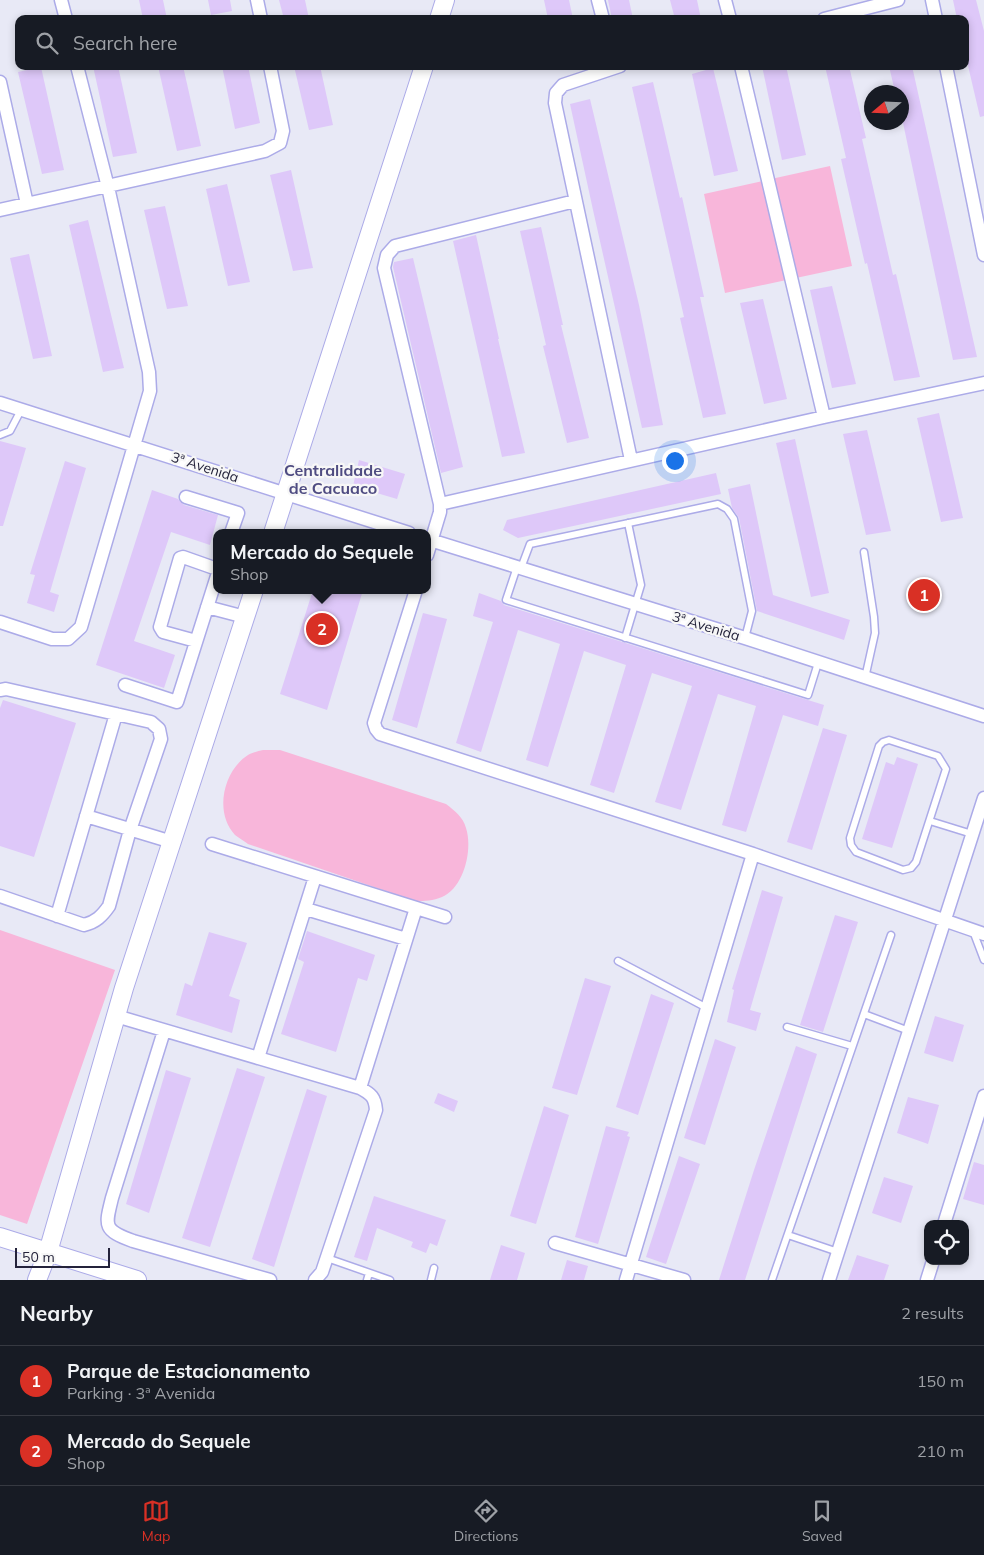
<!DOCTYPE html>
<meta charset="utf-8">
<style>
body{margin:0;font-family:Mulish,sans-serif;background:#242831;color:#f1f3f6}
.controls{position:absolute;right:15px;bottom:15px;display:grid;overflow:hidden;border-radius:10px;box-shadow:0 2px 8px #0003}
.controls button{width:45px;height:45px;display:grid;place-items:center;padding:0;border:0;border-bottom:1px solid #363941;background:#171b24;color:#f1f3f6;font:25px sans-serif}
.compass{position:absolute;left:864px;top:85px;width:45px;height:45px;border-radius:50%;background:#171b24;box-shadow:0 2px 8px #0003;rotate:251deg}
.scale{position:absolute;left:15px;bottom:12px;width:95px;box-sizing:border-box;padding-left:5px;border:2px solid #24233b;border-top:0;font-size:14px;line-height:18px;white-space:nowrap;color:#24233b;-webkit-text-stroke:4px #f7f7f7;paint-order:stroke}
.you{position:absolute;left:674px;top:460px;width:18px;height:18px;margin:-12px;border:4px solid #fff;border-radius:50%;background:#1a73e8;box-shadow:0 0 0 8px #1a73e833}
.badge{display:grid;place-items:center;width:32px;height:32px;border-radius:50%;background:#d93025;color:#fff;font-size:16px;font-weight:700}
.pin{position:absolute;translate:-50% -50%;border:2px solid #fff;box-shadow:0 1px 5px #0006}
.popup{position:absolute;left:213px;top:529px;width:218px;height:65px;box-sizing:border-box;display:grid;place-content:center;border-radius:10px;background:#171b24;filter:drop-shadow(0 1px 4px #0005);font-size:16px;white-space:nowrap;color:#9ea1a6}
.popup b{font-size:19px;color:#f1f3f6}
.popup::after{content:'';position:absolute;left:50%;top:100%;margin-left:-10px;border:10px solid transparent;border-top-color:#171b24}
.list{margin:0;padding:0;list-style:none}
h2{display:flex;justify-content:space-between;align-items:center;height:65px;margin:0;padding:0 20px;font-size:21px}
h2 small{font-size:16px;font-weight:400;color:#9ea1a6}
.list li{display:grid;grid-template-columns:32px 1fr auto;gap:15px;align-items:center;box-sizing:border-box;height:70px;padding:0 20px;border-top:1px solid #363941}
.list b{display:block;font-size:19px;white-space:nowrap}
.list p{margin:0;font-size:16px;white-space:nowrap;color:#9ea1a6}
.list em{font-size:16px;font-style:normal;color:#9ea1a6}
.icon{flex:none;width:28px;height:28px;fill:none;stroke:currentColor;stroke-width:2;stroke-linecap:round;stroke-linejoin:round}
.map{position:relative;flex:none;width:984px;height:1280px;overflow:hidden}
.search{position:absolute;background:#171b24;box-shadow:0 2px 8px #0003;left:15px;right:15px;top:15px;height:55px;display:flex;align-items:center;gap:12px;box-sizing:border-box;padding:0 18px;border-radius:10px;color:#9ea1a6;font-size:19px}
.sheet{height:205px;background:#171b24}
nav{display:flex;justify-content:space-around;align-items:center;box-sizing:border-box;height:70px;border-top:1px solid #363941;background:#171b24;font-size:14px;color:#9ea1a6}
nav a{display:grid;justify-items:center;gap:2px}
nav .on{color:#d93025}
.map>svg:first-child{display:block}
.green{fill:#f8b6da}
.building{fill:#dec8f9}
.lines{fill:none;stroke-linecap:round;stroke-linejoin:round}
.lane-casing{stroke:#acabe8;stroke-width:9}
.street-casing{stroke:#acabe8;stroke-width:15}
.secondary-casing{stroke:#acabe8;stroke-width:20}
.lane{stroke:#fff;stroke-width:6}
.street{stroke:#fff;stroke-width:12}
.secondary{stroke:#fff;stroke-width:18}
.labels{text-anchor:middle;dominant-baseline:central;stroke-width:4.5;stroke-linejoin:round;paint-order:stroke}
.street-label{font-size:14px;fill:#24233b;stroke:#f7f7f7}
.quarter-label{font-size:16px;font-weight:bold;fill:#4f4c82;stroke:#f7f7f7}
</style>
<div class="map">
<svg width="984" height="1280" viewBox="0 0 984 1280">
<rect width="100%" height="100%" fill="#e8e9f6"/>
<path class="green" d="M830 166 852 266 725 293 704 194Z
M263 750H280L446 804C455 811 463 817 466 828 473 849 464 888 442 897 433 901 425 901 415 901L248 844C244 841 239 838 235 835 214 813 223 771 248 755 252 753 258 751 263 750Z
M0 930 115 970 27 1224 0 1215Z"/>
<path class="building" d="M139 0H163L167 19H143Z
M208 0H230L232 11 211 15Z
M279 0H305L309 19H284Z
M544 0H569L573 19H548Z
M608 0H629L633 19H612Z
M670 0H697L701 19H675Z
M953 0H976L984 31V116L980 117 965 53V19H957Z
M93 66H118L137 153 113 157Z
M158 66H183L201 146 177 151Z
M222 66H248L260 123 235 129Z
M294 66H320L333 125 309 130Z
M762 66H786L806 155 782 160Z
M825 66H849L866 138 862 139 893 275 896 274 920 377 894 381 867 263 865 264 841 159 846 158Z
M889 66H912L977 357 953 360 902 118V92H895Z
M41 67 64 170 42 174 18 72Z
M713 68 738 171 714 176 692 74Z
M653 82 680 198 682 197 704 297H700L726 414 703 418 680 318 684 317 632 87Z
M590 99 639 305 663 425 642 428 593 210 570 104Z
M291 170 313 268 293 271 270 175Z
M227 184 250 282 228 286 206 189Z
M165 206 188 306 167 309 144 210Z
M88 220 124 368 103 372 69 225Z
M541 227 563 325H561L589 438 567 443 543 346 546 345 520 231Z
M476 235 499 339H498L525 453 502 457 453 241Z
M29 254 52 356 33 359 10 258Z
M413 258 463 467 441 473 393 267 394 262Z
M832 286 856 384 832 388 810 290Z
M763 299 787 399 764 404 740 303Z
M939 413 963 518 941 522 917 418Z
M867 430 891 531 866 535 843 434Z
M795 439 829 593 811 597 776 443Z
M0 441 26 448 3 526H0Z
M359 460 405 474 397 499 353 486Z
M65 461 86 468 50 592 59 595 54 612 27 603 35 575 30 574Z
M716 473 721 494 518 538 503 530 507 520Z
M750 484 773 595 850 620 844 640 757 611 739 518 732 508 728 489Z
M152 490 178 499 184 505 218 515 210 545 171 532 134 641 175 655 164 688 96 665Z
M313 590H363L327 710 280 694Z
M479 593 501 601 504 605 824 705 818 726 783 715 746 832 722 825 756 706 718 694 681 810 655 802 692 686 652 673 614 793 590 785 626 665 584 651 548 767 526 760 560 644 518 630 481 752 456 743 493 622 473 616Z
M423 613 447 619 417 728 392 720Z
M3 700 76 723 34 857 0 846V708Z
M823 728 847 735 812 850 787 842Z
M897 757 918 764 892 848 862 839 886 762 894 765Z
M762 890 783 897 750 1010 761 1013 756 1031 727 1022 734 990 732 989Z
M835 915 858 922 823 1032 800 1025Z
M307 931 375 955 367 981 358 978 336 1052 281 1034 304 962 298 959Z
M209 932 247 943 229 996 240 1000 232 1033 176 1015 185 983 192 986Z
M585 978 611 986 577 1095 552 1088Z
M651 994 674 1003 638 1115 616 1107Z
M935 1016 964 1025 953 1062 924 1053Z
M715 1039 736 1047 705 1145 684 1138Z
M796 1046 817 1054 745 1280H719L754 1170Z
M237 1068 265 1077 210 1247 182 1238Z
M166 1070 191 1078 149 1213 126 1204Z
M307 1089 327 1096 274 1267 252 1259Z
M438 1093 458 1101 454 1112 434 1103Z
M908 1097 939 1105 928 1144 897 1133Z
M544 1106 569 1115 536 1224 510 1216Z
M606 1126 629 1132 627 1136 630 1137 598 1244 575 1237Z
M679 1156 700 1164 666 1264 646 1257Z
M974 1162 984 1165V1205L963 1199Z
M884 1177 913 1186 901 1223 872 1213Z
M374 1196 446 1220 437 1246 430 1243 426 1253 411 1247 413 1242 377 1228 367 1261 354 1257Z
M501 1245 525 1253 517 1280H490Z
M857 1255 889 1265 884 1280H848Z
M567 1260 588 1266 584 1280H561Z"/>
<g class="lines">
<defs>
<path id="lane" d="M0 435 10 431 21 410
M864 552 874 617 875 633 865 678
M517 567 506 600 808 695 818 663
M521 568 530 544 718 504 727 509 734 519 752 611 745 638
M625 638 641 585 628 523
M889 740 938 756 946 769 916 862 911 868 903 870 856 852 851 845 850 838 879 746 883 742Z
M930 821 972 834
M973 931 984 960
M618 961 707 1008
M864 1014 909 1031
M787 1027 852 1046
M788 1235 838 1252
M327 1258 390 1280
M367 1280 369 1273
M431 1280 434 1268
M772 1280 891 935"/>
<path id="street" d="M61 0 66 19
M257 0 261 19
M598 0 603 19
M725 0 730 19
M932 0 936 19
M824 19 898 0
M620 66 563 85 556 93 555 103 631 460
M741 66 824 417
M946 66 984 255
M0 82 27 204
M0 210 265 151 280 143 283 131 270 66
M0 403 409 533
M186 497 238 513 231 533
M440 504 824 417 984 383
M427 539 745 638 984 716
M427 555 440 512V504L384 268 387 255 395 246 575 201
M416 590 374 723 376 729 380 734 753 854 984 934
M207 607 245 617
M0 622 52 639H68L81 627 150 391 149 372 108 187 77 66
M196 641 163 632 160 627 180 558 183 557 217 569
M125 685 177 702 217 576
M0 690 6 689 151 722 159 729 161 739 130 830 109 906C102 916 96 922 84 925L0 896
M86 816 172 842
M212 844 445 917
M306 909 406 939
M57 916 116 714
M116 1016 360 1088C371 1094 375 1097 376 1110L322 1272 315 1280
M164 1031 112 1198C105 1226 103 1230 133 1241L270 1280
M258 1058 315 877
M360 1088 416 908
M944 1224 984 1096
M555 1243 684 1280
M626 1280 753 854
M829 1280 984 798
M927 1280 933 1261"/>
<path id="secondary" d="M439 19 445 0
M273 533 424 66
M0 1237 137 1280
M37 1280 48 1252 124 988 254 590"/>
</defs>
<use href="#lane" class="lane-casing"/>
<use href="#street" class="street-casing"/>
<use href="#secondary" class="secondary-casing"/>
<use href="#lane" class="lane"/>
<use href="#street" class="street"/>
<use href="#secondary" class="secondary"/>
</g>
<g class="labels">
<g class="street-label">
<text transform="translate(205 467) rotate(18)">3ª Avenida</text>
<text transform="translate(706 626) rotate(17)">3ª Avenida</text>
</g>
<g class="quarter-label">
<text x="333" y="470">Centralidade<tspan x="333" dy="18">de Cacuaco</tspan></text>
</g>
</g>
</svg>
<div class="controls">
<button><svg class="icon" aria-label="locate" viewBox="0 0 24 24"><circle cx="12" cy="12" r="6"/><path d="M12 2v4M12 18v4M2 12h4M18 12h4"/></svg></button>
</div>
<svg class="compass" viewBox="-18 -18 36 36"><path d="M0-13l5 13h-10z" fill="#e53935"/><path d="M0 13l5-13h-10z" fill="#9ea1a6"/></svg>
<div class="scale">50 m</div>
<div class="you"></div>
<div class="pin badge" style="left:924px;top:595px">1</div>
<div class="pin badge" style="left:322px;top:629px">2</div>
<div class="popup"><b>Mercado do Sequele</b>Shop</div>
<div class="search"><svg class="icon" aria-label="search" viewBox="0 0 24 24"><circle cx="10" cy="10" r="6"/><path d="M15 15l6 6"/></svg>Search here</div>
</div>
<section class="sheet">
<h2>Nearby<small>2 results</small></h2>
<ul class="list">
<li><span class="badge">1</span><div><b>Parque de Estacionamento</b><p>Parking · 3ª Avenida</p></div><em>150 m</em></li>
<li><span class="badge">2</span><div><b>Mercado do Sequele</b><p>Shop</p></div><em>210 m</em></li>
</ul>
</section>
<nav>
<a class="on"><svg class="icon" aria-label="map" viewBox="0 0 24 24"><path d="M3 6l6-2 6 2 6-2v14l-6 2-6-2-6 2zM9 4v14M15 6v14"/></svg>Map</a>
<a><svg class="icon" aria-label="directions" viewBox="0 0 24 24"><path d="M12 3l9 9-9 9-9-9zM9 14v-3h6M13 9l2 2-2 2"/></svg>Directions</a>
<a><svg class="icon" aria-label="saved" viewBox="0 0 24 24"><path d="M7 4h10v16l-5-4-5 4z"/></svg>Saved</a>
</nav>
